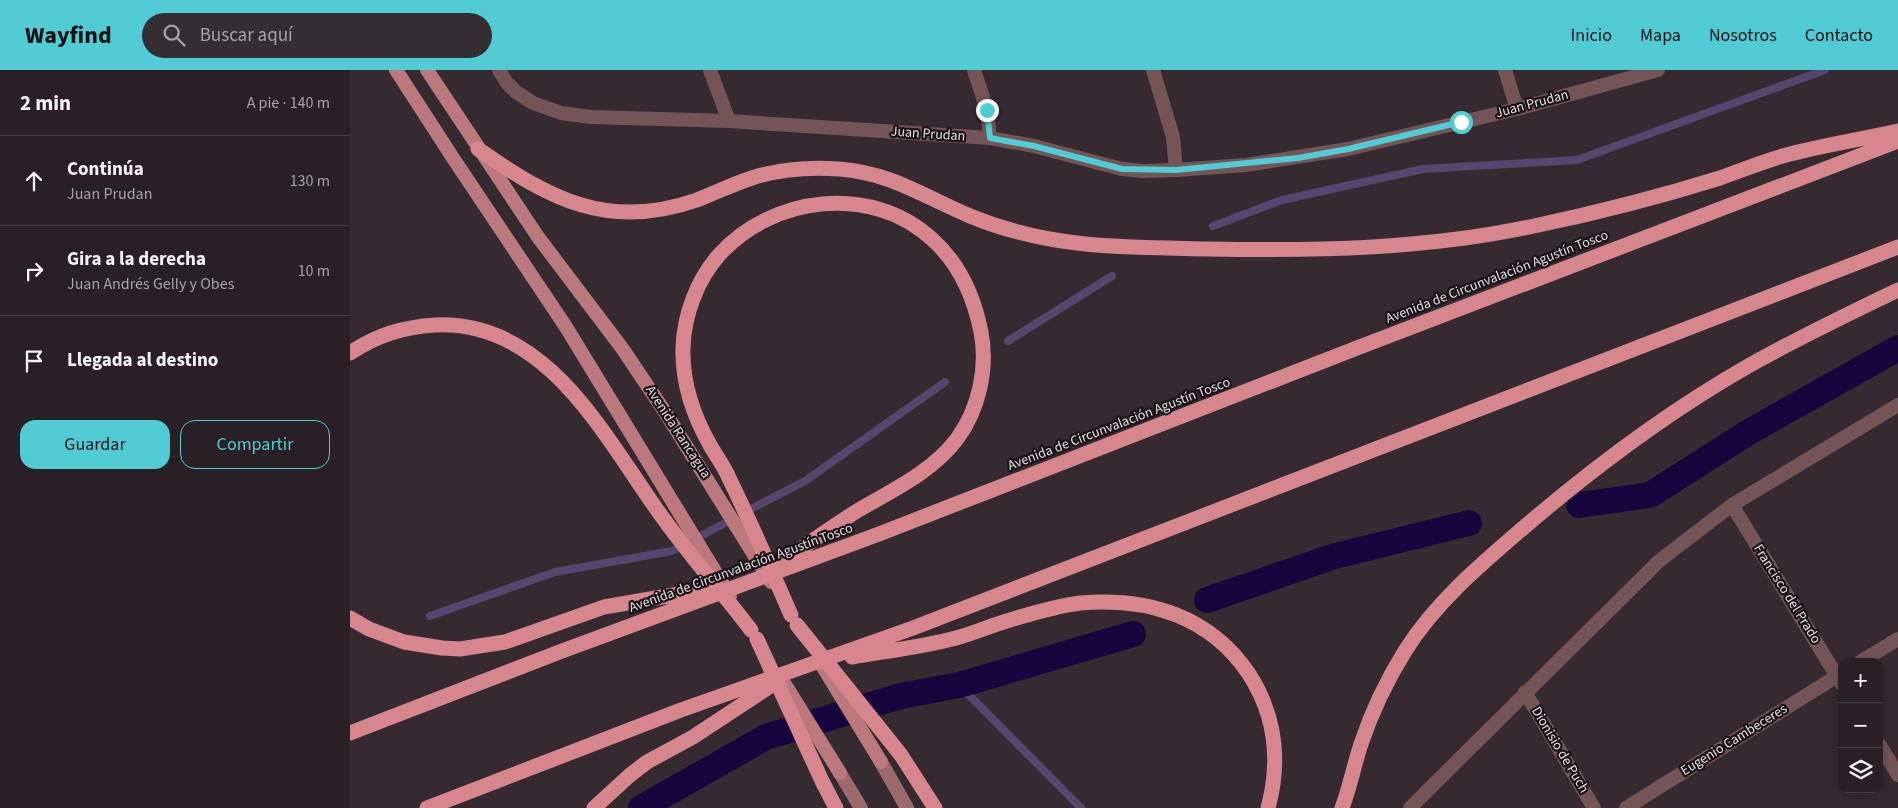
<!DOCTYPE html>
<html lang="es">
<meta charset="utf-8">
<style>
body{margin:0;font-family:"Source Sans 3",sans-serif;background:#342d31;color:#f1f3f6}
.controls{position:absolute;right:15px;bottom:15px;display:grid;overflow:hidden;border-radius:10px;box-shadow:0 2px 12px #0003}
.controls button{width:45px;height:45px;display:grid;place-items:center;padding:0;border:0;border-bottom:1px solid #443e41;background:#282024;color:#f1f3f6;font:25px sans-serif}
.stop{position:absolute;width:15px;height:15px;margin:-11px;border:4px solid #51ccd4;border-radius:50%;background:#fff}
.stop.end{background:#51ccd4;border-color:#fff;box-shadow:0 1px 5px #0008}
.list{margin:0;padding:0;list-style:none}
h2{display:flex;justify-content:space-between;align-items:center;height:65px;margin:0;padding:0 20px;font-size:21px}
h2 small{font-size:16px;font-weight:400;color:#a5a3a6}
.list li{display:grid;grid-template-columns:32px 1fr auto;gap:15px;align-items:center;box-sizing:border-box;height:90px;padding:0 20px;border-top:1px solid #443e41}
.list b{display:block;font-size:19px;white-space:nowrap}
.list p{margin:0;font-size:16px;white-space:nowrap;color:#a5a3a6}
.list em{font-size:16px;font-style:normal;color:#a5a3a6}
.actions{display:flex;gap:10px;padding:15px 20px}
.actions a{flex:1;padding:11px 0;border:1px solid #51ccd4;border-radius:15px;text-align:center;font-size:18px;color:#51ccd4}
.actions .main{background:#51ccd4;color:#111}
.icon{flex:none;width:28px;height:28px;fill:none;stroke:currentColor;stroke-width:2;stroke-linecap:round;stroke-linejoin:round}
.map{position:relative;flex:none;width:1548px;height:738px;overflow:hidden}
header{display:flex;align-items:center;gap:30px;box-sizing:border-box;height:70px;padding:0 25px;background:#51ccd4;color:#111}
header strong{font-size:24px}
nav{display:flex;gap:28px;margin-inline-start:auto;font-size:18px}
.search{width:350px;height:45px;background:#342d31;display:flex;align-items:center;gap:12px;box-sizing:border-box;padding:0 18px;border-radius:28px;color:#a5a3a6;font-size:19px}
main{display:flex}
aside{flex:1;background:#282024}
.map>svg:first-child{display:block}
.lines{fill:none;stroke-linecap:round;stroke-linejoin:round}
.stream{stroke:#54466f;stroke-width:8}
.canal{stroke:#17063e;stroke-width:26}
.service{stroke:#755456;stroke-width:14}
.minor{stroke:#755456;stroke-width:14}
.secondary{stroke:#9c696c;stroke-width:14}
.primary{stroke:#bb787d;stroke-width:14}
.motorway{stroke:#d6868c;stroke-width:15}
.route{stroke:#51ccd4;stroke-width:6}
.labels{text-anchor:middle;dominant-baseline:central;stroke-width:4.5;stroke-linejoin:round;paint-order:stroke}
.street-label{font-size:14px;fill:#e4dde1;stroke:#191417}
</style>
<header>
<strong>Wayfind</strong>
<div class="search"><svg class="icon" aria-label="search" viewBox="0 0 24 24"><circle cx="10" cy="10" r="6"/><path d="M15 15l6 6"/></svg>Buscar aquí</div>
<nav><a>Inicio</a><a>Mapa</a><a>Nosotros</a><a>Contacto</a></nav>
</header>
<main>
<aside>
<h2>2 min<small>A pie · 140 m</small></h2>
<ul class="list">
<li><svg class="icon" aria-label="ahead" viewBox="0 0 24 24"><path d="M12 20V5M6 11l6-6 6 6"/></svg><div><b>Continúa</b><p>Juan Prudan</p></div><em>130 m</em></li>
<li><svg class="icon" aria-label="right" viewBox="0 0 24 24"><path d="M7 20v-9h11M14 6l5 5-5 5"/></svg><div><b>Gira a la derecha</b><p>Juan Andrés Gelly y Obes</p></div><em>10 m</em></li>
<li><svg class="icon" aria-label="arrive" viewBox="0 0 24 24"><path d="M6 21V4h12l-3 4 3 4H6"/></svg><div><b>Llegada al destino</b></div></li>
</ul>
<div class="actions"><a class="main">Guardar</a><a>Compartir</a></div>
</aside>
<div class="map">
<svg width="1548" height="738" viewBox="0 0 1548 738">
<rect width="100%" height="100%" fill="#352a30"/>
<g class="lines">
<path class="stream" d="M863 156 932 130 1073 99 1227 90 1475 0
M658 271 762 206
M393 443 455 411 595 312
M80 546 205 502 322 481 383 449
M609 615 731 738"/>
<path class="canal" d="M1229 435 1300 425 1399 362 1548 278
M857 530 985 486 1119 453
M291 738 416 667 551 626 609 615 783 564"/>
<path class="service" d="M803 0 823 67 826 100"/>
<path class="minor" d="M149 0 157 13 166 22 183 33 211 43 241 47 379 51 640 68 684 76 772 99 793 101 826 100 896 95 998 79 1167 39 1308 0
M360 0 379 51
M624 0 637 40 640 68
M1155 0 1167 39
M1382 435 1491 613
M1510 592 1548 569
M1175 622 1244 738
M1529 674 1548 705
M1060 738 1309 491 1382 435 1548 335
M1276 738 1492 603"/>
<path class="secondary" d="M531 692 557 738
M490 703 511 738"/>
<path class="primary" d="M46 0 103 88 216 257 380 526
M77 0 188 167 272 278 315 342 421 512
M470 592 531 692
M431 608 490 703"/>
<path class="motorway" d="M128 79C200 129 258 161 347 130 365 123 383 114 402 108 430 99 460 97 489 99 542 103 574 127 620 146 656 161 696 170 735 174 776 178 819 178 860 179 969 181 1077 179 1184 156 1246 143 1309 127 1370 108 1393 100 1416 90 1440 84 1475 75 1512 69 1548 61
M0 283C27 265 53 257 85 255 193 250 250 358 303 434 333 478 369 518 401 560
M427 495C454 477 480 458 507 441 542 420 581 403 607 369 629 339 638 298 631 262 624 227 609 193 582 169 521 113 422 126 369 185 347 210 334 245 333 278 332 313 343 345 360 375 366 386 374 396 379 408 401 453 421 499 441 545
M0 548 19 559 54 572 92 578 110 579 155 572 254 537 358 519
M447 555 551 685 585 738
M407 569 472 711 486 738
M502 587C536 581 573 577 606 568 625 563 642 555 660 550 683 543 707 536 730 533 798 527 860 546 899 604 926 646 931 690 918 738
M0 663 212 581 529 464 1007 278 1548 71
M77 738 331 640 563 558 1548 177
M244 738 280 705 297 692 343 667 425 613
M992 738C1000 717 1004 695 1011 674 1022 641 1037 610 1055 581 1085 533 1130 495 1172 459 1243 398 1319 341 1400 295 1448 268 1498 244 1548 220"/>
</g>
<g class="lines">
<path class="route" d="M637 40 640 68 684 76 772 99 826 100 948 88 998 79 1111 52"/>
</g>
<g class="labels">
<g class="street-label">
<text transform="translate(1182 34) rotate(-15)">Juan Prudan</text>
<text transform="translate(578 64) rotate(4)">Juan Prudan</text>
<text transform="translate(1147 207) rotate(-21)">Avenida de Circunvalación Agustín Tosco</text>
<text transform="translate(769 354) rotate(-21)">Avenida de Circunvalación Agustín Tosco</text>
<text transform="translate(328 362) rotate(57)">Avenida Rancagua</text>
<text transform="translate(391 498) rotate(-20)">Avenida de Circunvalación Agustín Tosco</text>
<text transform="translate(1437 524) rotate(58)">Francisco del Prado</text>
<text transform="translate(1384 670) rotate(-32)">Eugenio Cambeceres</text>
<text transform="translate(1210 680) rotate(59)">Dionisio de Puch</text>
</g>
</g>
</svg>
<div class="controls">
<button>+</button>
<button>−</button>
<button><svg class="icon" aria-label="layers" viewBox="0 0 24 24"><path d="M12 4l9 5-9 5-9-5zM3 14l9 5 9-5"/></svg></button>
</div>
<div class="stop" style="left:1111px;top:52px"></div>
<div class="stop end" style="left:637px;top:40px"></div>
</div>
</main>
